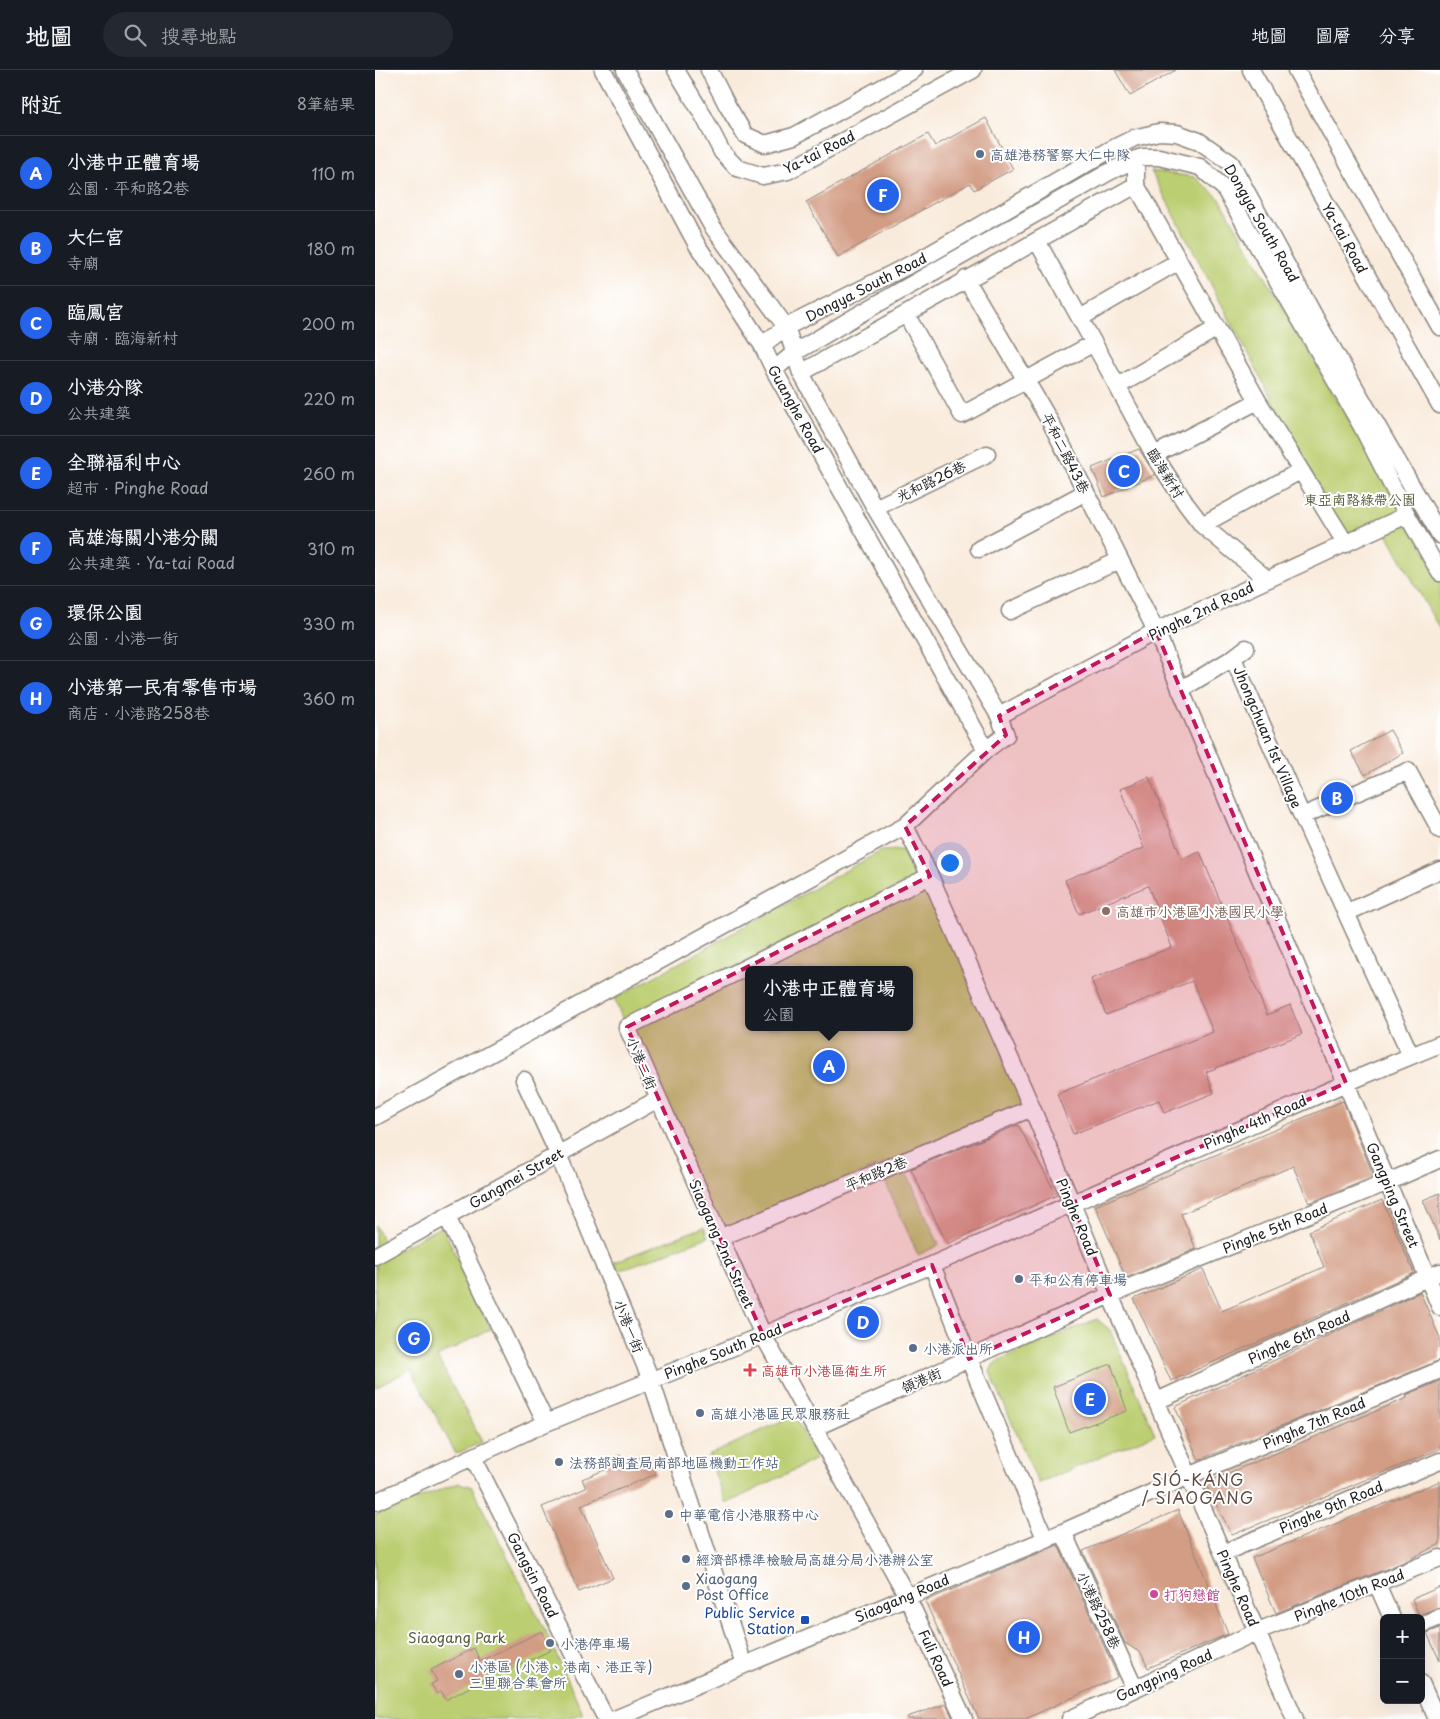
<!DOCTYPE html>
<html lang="zh-TW">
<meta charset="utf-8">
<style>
body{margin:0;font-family:"Playpen Sans","LXGW WenKai TC",sans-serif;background:#242831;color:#f1f3f6}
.controls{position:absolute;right:15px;bottom:15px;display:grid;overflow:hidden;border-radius:8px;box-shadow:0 5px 20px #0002}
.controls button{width:45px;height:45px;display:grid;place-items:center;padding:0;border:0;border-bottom:1px solid #363941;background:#171b24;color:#f1f3f6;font:25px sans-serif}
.you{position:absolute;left:574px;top:792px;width:18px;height:18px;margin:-12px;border:4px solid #fff;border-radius:50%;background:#1a73e8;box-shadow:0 0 0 8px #1a73e833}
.badge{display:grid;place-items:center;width:32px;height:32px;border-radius:50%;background:#2563eb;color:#fff;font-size:16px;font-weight:700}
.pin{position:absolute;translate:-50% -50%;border:2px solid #fff;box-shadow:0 1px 5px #0006}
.popup{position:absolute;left:370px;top:896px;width:168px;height:65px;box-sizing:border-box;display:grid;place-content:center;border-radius:8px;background:#171b24;filter:drop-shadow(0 1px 4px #0005);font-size:16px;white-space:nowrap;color:#9ea1a6}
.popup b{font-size:19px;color:#f1f3f6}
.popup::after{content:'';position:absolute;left:50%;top:100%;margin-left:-10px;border:10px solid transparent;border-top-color:#171b24}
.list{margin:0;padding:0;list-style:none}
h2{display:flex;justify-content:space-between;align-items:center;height:65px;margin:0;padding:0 20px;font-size:21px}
h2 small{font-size:16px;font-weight:400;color:#9ea1a6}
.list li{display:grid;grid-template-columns:32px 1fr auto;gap:15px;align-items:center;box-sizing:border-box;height:75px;padding:0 20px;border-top:1px solid #363941}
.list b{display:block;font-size:19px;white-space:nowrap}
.list p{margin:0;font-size:16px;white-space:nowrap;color:#9ea1a6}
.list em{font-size:16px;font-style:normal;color:#9ea1a6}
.icon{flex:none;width:28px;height:28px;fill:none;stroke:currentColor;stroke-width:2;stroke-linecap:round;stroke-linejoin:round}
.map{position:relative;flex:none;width:1065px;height:1649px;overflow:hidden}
header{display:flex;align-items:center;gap:30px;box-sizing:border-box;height:70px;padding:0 25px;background:#171b24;border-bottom:1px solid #363941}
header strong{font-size:24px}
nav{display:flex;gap:28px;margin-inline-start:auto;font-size:18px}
.search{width:350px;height:45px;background:#242831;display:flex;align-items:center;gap:12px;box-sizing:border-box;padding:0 18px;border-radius:28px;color:#9ea1a6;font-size:19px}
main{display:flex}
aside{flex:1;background:#171b24}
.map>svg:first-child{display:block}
.green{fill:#bbce71;stroke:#6c7546}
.building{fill:#d39c84}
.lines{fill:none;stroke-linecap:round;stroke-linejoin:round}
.street-casing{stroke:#8a847c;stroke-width:19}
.street{stroke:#fff;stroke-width:16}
.marked{fill:#c2185b;fill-opacity:0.2;stroke:#c2185b;stroke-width:4;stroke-dasharray:10 6;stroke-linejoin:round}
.service-dot{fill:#5c6f8a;stroke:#fff;stroke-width:2}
.education-dot{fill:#8d6e63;stroke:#fff;stroke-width:2}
.health-dot{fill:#e0444e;stroke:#fff;stroke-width:2}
.hotel-dot{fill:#d1479c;stroke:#fff;stroke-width:2}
.transit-dot{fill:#1a4fb4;stroke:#fff;stroke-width:2}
.labels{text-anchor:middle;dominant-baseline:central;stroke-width:4;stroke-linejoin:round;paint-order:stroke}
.street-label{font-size:14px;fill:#1c1c1c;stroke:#fff}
.service-label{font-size:14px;fill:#4e5e75;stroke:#fff;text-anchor:start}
.park-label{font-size:14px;fill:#545a3a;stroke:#fff}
.education-label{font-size:14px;fill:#785e54;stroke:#fff;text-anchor:start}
.health-label{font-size:14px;fill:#be3a42;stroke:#fff;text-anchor:start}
.hotel-label{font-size:14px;fill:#b23c85;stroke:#fff;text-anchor:start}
.transit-label{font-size:14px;fill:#164399;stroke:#fff;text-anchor:end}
.quarter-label{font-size:16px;letter-spacing:1px;fill:#5c4940;stroke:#fff}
</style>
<header>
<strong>地圖</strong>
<div class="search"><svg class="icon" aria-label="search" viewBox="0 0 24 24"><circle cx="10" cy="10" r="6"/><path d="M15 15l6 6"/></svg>搜尋地點</div>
<nav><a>地圖</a><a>圖層</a><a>分享</a></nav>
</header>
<main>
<aside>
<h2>附近<small>8筆結果</small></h2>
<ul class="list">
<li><span class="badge">A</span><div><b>小港中正體育場</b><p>公園 · 平和路2巷</p></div><em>110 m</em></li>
<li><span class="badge">B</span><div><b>大仁宮</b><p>寺廟</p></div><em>180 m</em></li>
<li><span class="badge">C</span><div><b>臨鳳宮</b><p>寺廟 · 臨海新村</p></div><em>200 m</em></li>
<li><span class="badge">D</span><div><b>小港分隊</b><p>公共建築</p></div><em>220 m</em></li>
<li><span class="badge">E</span><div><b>全聯褔利中心</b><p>超市 · Pinghe Road</p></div><em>260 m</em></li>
<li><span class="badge">F</span><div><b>高雄海關小港分關</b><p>公共建築 · Ya-tai Road</p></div><em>310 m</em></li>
<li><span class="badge">G</span><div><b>環保公園</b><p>公園 · 小港一街</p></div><em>330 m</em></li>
<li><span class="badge">H</span><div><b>小港第一民有零售市場</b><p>商店 · 小港路258巷</p></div><em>360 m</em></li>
</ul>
</aside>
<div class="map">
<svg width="1065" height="1649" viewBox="0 0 1065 1649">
<rect width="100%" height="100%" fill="#fff"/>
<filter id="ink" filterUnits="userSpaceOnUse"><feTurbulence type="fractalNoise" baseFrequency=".02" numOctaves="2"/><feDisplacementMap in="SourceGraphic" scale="10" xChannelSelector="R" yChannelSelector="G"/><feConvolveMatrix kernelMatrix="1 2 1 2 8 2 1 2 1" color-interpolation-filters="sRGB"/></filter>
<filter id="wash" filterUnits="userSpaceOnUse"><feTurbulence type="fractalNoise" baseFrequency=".0096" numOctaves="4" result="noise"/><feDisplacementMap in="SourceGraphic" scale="20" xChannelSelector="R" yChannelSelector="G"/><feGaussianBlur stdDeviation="1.12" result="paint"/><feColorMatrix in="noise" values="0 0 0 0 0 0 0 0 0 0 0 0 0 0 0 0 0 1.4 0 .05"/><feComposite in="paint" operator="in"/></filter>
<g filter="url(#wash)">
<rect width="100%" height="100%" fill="#f9ebdc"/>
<path class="green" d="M776 101 820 107 845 129 1029 445 972 471Z
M1031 447 1065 509V560L1009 458Z
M527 780 540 808 249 952 239 929 506 781Z
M556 812 653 1033 345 1163 254 958 374 900V957H534V900H375Z
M529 1097 564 1175 543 1185 508 1107Z
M0 1155 15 1184 67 1156 116 1259 62 1287 107 1372 81 1384 36 1299 0 1318Z
M329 1157 333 1167 243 1201 239 1192Z
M722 1249 735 1260 780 1364 663 1413 615 1302 618 1295 624 1290Z
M419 1345 441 1389 351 1434 333 1386Z
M83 1413 96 1416 171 1562 208 1643 189 1649H0V1445Z"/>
<g id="blocks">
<path class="building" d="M740 0H801L755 26Z
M611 48 638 99 599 120 595 113 463 187 431 132 553 64 560 76Z
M764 379 780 405 729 427 717 398Z
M1015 660 1028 683 990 705 976 681Z
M774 707 807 789 825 782 892 945 915 935 927 964 831 1002 839 1023 789 1043 784 1030 698 1064 682 1024 838 962 817 911 731 945 716 909 797 877 773 816 704 844 690 810 769 778 745 719Z
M968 1031 999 1107 934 1133 918 1096 806 1144 821 1179 751 1208 720 1136Z
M643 1055 682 1125 572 1174 536 1099Z
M1065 1123V1170L1048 1130Z
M1007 1130 1039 1203 796 1311 759 1229 828 1199 847 1241 949 1197 934 1161Z
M1045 1222 1065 1268V1290L824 1390 800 1337Z
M736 1294 752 1341 694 1362 678 1317Z
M1065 1311V1379L857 1465 830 1413 1032 1328 1031 1325Z
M273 1384 281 1404 206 1435 238 1508 204 1522 167 1437 211 1418 207 1409 232 1399 229 1391 245 1385 249 1393Z
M1065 1411V1474L1031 1491 901 1543 877 1488Z
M803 1440 853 1564 773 1598 766 1583 750 1573 708 1481Z
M683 1475 743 1607 650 1649H604L550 1531Z
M1065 1517V1537L1044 1545 1037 1529Z
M1065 1558V1591L1052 1563Z
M167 1561 176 1580 126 1604 124 1601 71 1630 66 1621 62 1624 56 1614 62 1611 56 1600 99 1578 105 1591Z
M571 1634 578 1649H533L532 1647Z"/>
</g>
</g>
<g filter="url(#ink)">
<use href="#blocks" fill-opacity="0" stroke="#8a847c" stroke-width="1"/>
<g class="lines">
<defs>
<path id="street" d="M228 0 322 175 387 275 399 300 611 680
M301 0 329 47 347 82 362 98 388 106 413 101 598 0
M334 0 352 35 370 65 390 74 419 66 539 0
M876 0 1065 335
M921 0 1065 257
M761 89V115L883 331 971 474
M662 171 732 297 779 385 811 434 827 455 892 509
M591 209 676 353 781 561 1065 1237
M531 244 587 345 719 273
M705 248 804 191
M387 275 411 257 548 188 735 80 759 68 784 62 802 63 824 71 856 93 947 260 1065 465
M399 300 419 283 483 245 734 102 761 89 768 87H784L825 97 849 118 987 357 1032 445 1065 503
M426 303 761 115
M743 316 842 258
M779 385 883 331
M500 438 612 384
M827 455 925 401
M604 479 711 422
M635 541 745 490
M858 588 927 746 1036 986
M805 620 858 588 871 578
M624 646 781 561 1032 445
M927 746 1033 701 1065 760
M530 756 555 806 657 1038 735 1225 920 1649
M555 806 252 957 388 1265 532 1526 589 1649
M971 843 1065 800
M149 1010 183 1084 276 1310 369 1595
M0 1047 530 756 611 680 631 665 624 646 500 438 426 303 411 257 337 156 250 0
M72 1147 171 1353
M344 1168 657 1038
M0 1186 283 1029
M557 1195 594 1289 670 1468
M782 1331 1065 1202
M439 1358 735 1225 1013 1112 1065 1089
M98 1387 231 1649
M0 1432 171 1353 388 1265 557 1195 971 1013 1065 974
M688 1462 760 1619
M848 1483 1065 1391
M1002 1514 1017 1548
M1046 1555 1065 1547
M1046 1613 1062 1649
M240 1649 688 1462 814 1406 1065 1300
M695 1649 883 1561 1065 1488"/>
</defs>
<use href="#street" class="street-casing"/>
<use href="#street" class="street"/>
</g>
</g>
<path class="marked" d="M781 561 971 1013 697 1133 735 1225 594 1289 557 1195 388 1265 252 957 555 806 530 756 631 665 624 646Z"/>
<g class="service-dot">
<circle cx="605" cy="84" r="5"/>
<circle cx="644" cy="1209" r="5"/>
<circle cx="538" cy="1278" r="5"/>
<circle cx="325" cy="1343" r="5"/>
<circle cx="184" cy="1392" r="5"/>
<circle cx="294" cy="1444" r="5"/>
<circle cx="311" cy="1489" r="5"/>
<circle cx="311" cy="1516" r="5"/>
<circle cx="175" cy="1573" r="5"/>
<circle cx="84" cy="1604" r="5"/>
</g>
<circle class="education-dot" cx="731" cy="841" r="5"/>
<path class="health-dot" d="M372.5 1292.5h5v5h5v5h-5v5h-5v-5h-5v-5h5z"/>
<circle class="hotel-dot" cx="779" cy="1524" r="5"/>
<rect class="transit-dot" x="425" y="1545" width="10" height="10" rx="2.5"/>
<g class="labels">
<g class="street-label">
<text transform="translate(444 82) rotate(-27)">Ya-tai Road</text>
<text transform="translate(887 153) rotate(60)">Dongya South Road</text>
<text transform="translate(970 168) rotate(61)">Ya-tai Road</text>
<text transform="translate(491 217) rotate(-27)">Dongya South Road</text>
<text transform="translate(421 339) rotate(61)">Guanghe Road</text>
<text transform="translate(691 383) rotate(63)">平和二路43巷</text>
<text transform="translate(791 403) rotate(58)">臨海新村</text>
<text transform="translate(556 411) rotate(-26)">光和路26巷</text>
<text transform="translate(826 541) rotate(-26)">Pinghe 2nd Road</text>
<text transform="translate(893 667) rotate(67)">Jhongchuan 1st Village</text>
<text transform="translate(267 993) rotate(67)">小港二街</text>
<text transform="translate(880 1052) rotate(-24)">Pinghe 4th Road</text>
<text transform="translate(501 1103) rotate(-23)">平和路2巷</text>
<text transform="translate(141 1108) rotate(-30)">Gangmei Street</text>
<text transform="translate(1018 1125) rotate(67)">Gangping Street</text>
<text transform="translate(702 1147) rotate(67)">Pinghe Road</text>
<text transform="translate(900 1158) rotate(-22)">Pinghe 5th Road</text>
<text transform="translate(347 1174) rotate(66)">Siaogang 2nd Street</text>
<text transform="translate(254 1256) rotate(68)">小港一街</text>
<text transform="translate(924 1267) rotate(-24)">Pinghe 6th Road</text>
<text transform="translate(348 1281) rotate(-22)">Pinghe South Road</text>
<text transform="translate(546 1310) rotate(-24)">領港街</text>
<text transform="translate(939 1353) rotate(-23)">Pinghe 7th Road</text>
<text transform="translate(956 1437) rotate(-23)">Pinghe 9th Road</text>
<text transform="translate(158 1505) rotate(63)">Gangsin Road</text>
<text transform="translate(863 1518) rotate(66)">Pinghe Road</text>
<text transform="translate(974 1525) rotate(-22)">Pinghe 10th Road</text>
<text transform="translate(527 1528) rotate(-23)">Siaogang Road</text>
<text transform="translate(724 1540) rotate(65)">小港路258巷</text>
<text transform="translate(561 1588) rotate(65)">Fuli Road</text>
<text transform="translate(789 1605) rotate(-25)">Gangping Road</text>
</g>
<g class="service-label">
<text x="615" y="84">高雄港務警察大仁中隊</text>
<text x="654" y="1209">平和公有停車場</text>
<text x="548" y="1278">小港派出所</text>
<text x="335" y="1343">高雄小港區民眾服務社</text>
<text x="194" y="1392">法務部調查局南部地區機動工作站</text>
<text x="304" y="1444">中華電信小港服務中心</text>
<text x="321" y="1489">經濟部標準檢驗局高雄分局小港辦公室</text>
<text x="321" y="1508">Xiaogang<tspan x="321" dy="16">Post Office</tspan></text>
<text x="185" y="1573">小港停車場</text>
<text x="94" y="1596">小港區 (小港、港南、港正等)<tspan x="94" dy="16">三里聯合集會所</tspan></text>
</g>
<g class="park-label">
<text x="985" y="429">東亞南路綠帶公園</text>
<text x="82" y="1567">Siaogang Park</text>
</g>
<g class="education-label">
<text x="741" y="841">高雄市小港區小港國民小學</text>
</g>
<g class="health-label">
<text x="386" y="1300">高雄市小港區衛生所</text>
</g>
<g class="hotel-label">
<text x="789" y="1524">打狗戀館</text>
</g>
<g class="transit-label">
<text x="420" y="1542">Public Service<tspan x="420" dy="16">Station</tspan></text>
</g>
<g class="quarter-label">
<text x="823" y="1409">SIÓ-KÁNG<tspan x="823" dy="18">/ SIAOGANG</tspan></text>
</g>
</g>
</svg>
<div class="controls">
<button>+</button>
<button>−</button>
</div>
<div class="you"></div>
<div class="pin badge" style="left:454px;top:996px">A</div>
<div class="popup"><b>小港中正體育場</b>公園</div>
<div class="pin badge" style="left:962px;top:728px">B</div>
<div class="pin badge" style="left:749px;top:401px">C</div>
<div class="pin badge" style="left:488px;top:1252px">D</div>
<div class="pin badge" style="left:715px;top:1329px">E</div>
<div class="pin badge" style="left:508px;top:125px">F</div>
<div class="pin badge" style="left:39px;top:1268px">G</div>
<div class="pin badge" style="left:649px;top:1567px">H</div>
</div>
</main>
